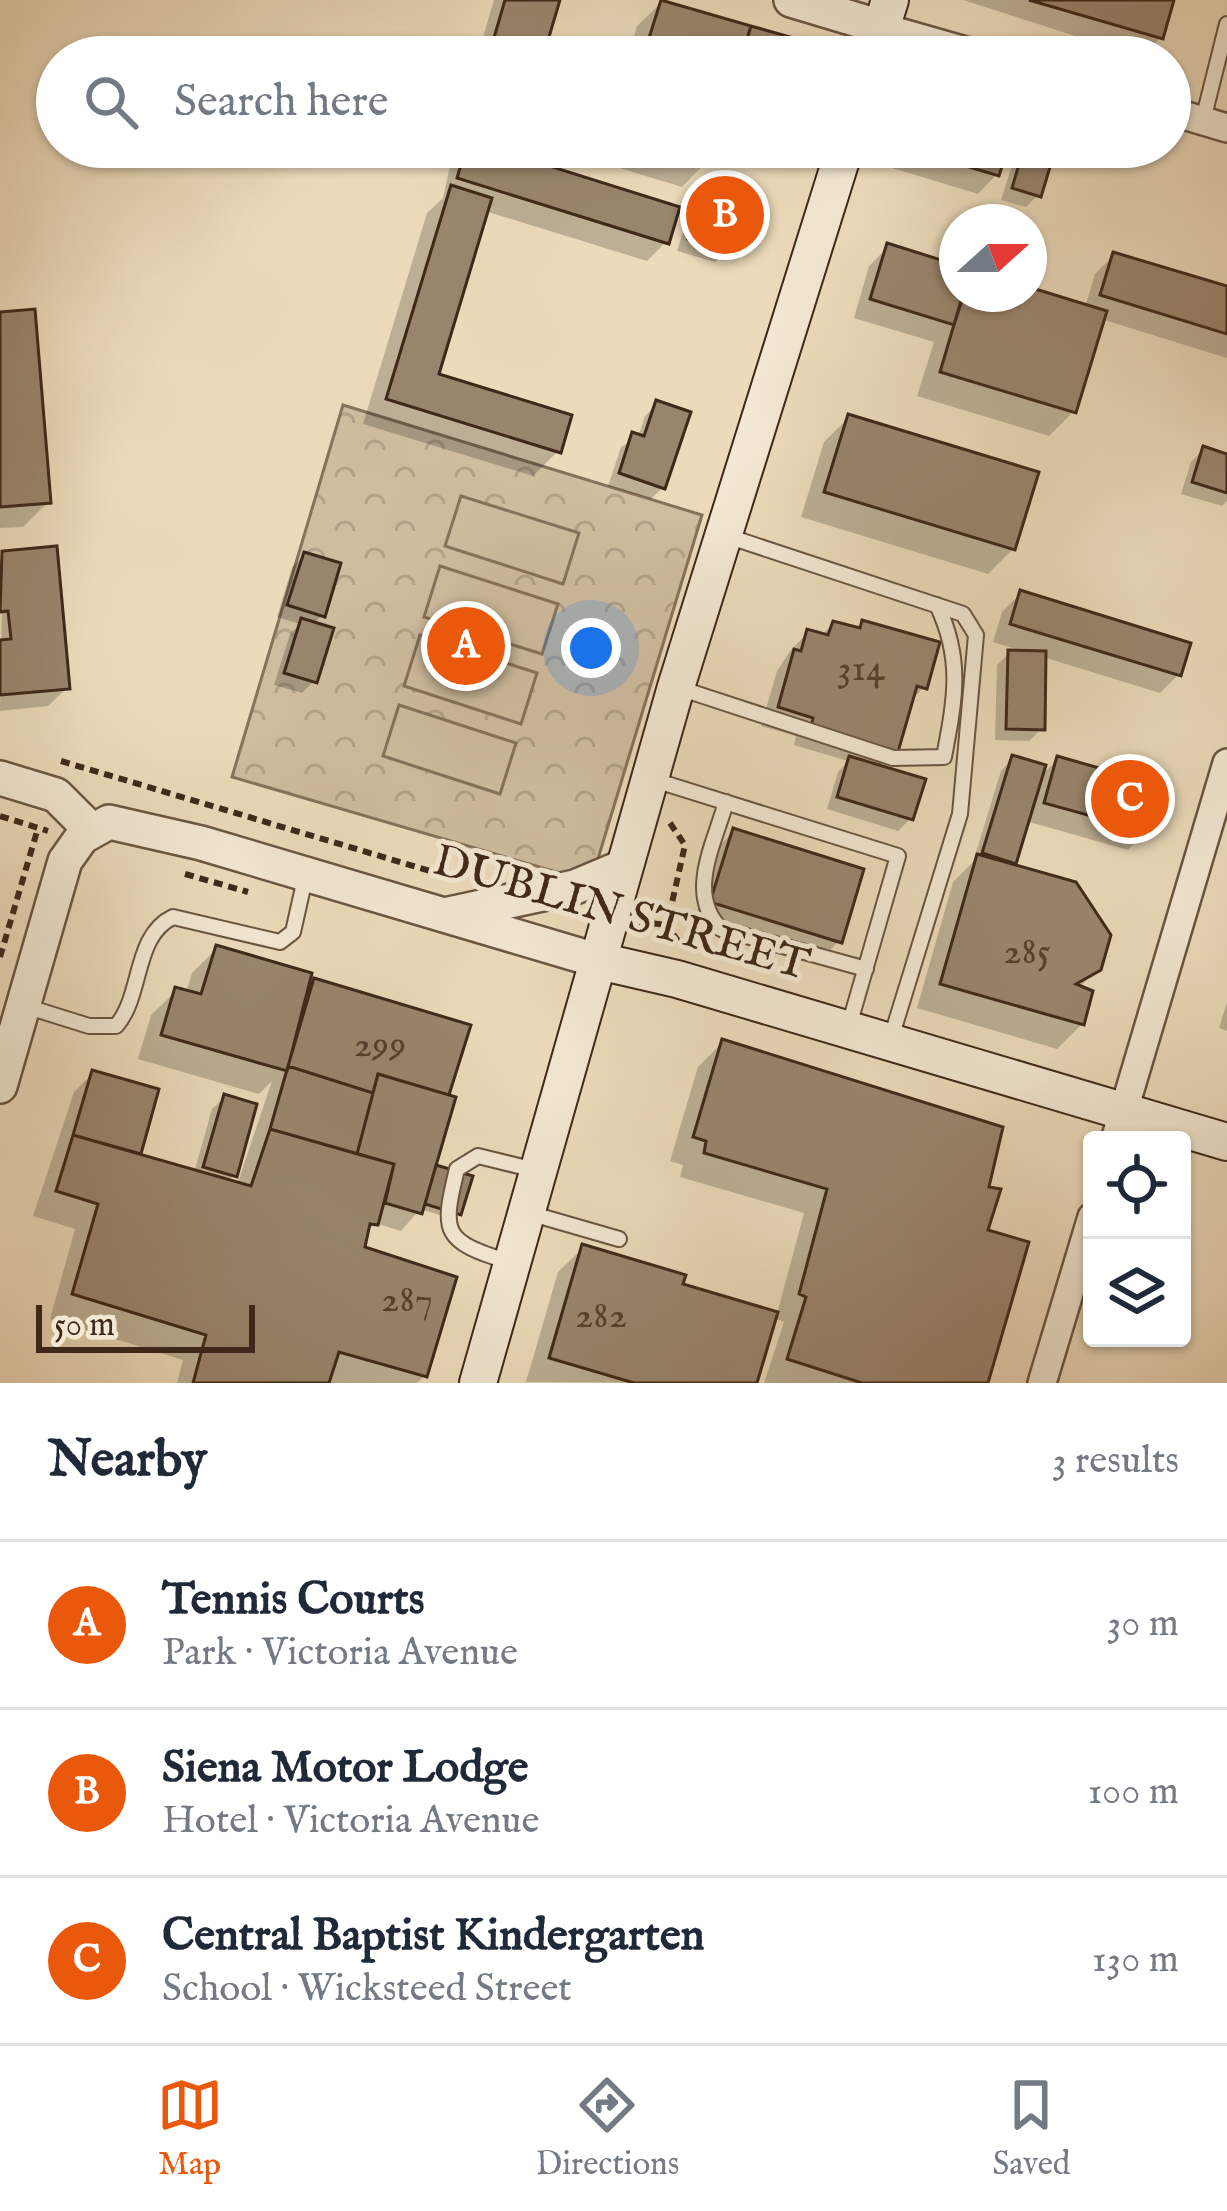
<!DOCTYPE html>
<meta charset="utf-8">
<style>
body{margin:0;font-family:"IM FELL English",serif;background:#f6f6f7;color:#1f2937}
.controls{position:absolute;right:36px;bottom:36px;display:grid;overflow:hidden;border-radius:12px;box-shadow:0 3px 9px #0004}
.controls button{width:108px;height:108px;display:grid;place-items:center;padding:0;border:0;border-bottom:3px solid #e0e1e3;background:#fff;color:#1f2937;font:60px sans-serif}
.compass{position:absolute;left:939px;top:204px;width:108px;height:108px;border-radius:50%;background:#fff;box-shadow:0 3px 9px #0004;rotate:69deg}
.scale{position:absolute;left:36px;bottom:30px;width:219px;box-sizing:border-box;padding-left:12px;border:6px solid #3f2819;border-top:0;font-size:33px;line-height:42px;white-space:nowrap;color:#3f2819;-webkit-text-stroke:9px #f3e8d3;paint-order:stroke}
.you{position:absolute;left:591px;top:648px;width:42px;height:42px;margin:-30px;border:9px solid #fff;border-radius:50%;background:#1a73e8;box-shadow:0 0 0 18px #1a73e833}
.badge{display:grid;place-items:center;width:78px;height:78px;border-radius:50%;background:#ea580c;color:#fff;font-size:39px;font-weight:700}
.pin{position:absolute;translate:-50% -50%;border:6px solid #fff;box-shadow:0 3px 12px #0006}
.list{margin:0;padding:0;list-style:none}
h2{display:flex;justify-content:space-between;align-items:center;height:156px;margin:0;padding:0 48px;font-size:51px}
h2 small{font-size:39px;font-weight:400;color:#747a83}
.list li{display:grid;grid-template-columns:78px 1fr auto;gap:36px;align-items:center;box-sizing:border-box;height:168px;padding:0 48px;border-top:3px solid #e0e1e3}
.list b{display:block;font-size:45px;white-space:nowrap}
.list p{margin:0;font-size:39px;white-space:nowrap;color:#747a83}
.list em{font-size:39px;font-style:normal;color:#747a83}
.icon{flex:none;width:66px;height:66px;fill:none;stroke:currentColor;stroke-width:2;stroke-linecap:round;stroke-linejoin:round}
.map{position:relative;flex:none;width:1227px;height:1383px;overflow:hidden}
.search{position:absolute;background:#fff;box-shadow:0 3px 9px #0004;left:36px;right:36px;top:36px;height:132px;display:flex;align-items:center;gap:30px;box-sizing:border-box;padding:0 42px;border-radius:66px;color:#747a83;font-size:45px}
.sheet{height:660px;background:#fff}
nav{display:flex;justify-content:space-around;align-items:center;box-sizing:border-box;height:168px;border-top:3px solid #e0e1e3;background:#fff;font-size:33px;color:#747a83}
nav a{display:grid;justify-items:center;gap:6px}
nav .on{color:#ea580c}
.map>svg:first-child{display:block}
.park{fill:url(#park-crowns);stroke:#87725c;stroke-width:3}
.pitch{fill:#cfbd9f;stroke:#87725c;stroke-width:3}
.shadow{fill:#0003}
.building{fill:#99856d;stroke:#3f2819;stroke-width:3}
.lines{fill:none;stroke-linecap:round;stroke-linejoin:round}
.service-casing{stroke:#6a5542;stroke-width:18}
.minor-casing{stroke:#6a5542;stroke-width:32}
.tertiary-casing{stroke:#6a5542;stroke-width:38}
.secondary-casing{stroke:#3f2819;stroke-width:40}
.path{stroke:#3f2819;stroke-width:6;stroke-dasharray:9 6;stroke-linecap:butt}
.service{stroke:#f3e8d3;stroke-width:14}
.minor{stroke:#f3e8d3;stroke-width:27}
.tertiary{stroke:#f3e8d3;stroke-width:33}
.secondary{stroke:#f3e8d3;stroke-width:36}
.labels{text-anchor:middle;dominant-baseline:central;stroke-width:10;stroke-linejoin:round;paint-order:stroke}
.number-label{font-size:39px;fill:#563f2e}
.street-label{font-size:45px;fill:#3f2819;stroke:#f3e8d3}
</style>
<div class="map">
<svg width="1227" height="1383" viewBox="0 0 1227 1383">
<defs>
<pattern id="park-crowns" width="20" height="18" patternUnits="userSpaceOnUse" patternTransform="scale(3)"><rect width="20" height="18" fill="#cfbd9f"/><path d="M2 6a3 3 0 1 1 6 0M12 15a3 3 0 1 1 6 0" fill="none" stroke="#b3a288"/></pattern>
</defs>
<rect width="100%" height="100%" fill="#ecdbbb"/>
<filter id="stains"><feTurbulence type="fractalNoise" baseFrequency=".00167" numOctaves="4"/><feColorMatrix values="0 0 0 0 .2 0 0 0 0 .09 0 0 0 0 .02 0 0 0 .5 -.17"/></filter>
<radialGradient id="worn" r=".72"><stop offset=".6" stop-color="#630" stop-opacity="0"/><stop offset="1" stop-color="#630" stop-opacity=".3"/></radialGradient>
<path class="park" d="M343 405 702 515 591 882 232 777Z"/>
<path class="pitch" d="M461 496 579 533 563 584 445 546Z
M440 566 558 604 542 654 424 617Z
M420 635 537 673 521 724 404 686Z
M399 705 516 743 500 794 383 756Z"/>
<path class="shadow" d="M494 0H557L540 57H477Z
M963 0H1171L1160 38 1141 57Z
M662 2 752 29 824 57H628L637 26Z
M462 147H486L666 242 647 261 485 211 435 376 558 451 533 476 363 424 427 213 443 198 452 157Z
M572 147H711L706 162 682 187 570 153Z
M881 147H1005L996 175 978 194 876 163Z
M1018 147H1053L1038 195 1026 207 1001 200Z
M713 189 727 250 715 262 677 251 687 219Z
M888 247 957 268V294L1029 290 1085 307 1095 274 1114 255 1227 289V358L1101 319 1074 411 1049 436 917 396 934 342 854 318 869 266Z
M0 315 48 502 23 527 0 528Z
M657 404 663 487 651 499 608 486 621 447 638 437 645 416Z
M849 417 1013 549 988 574 801 517 824 442Z
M1203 450 1227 457V501L1222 506 1181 494 1191 462Z
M3 554 67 688 48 706 0 711Z
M305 555 322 615 313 625 314 681 302 693 274 685 290 634 300 624 277 617 292 567Z
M1021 593 1178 675 1160 693 1043 657 1042 728 1029 741 995 740 997 665 1009 653 1023 651 993 642 1002 612Z
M863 623 924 687 909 703 896 750 878 768 910 819 898 831 827 809 838 772 848 761 794 745 796 736 761 726 777 671 790 651 808 632 821 636 833 624 856 630Z
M1013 758 1039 778 1058 759 1147 831 1128 850 1026 821 1010 866 1098 968 1079 988 1082 1024 1057 1049 917 1008 953 882 973 862 1001 771Z
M734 831 839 941 820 960 694 921 715 850Z
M217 948 304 993 315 982 446 1093 430 1176 458 1214 453 1219 420 1209 401 1231 375 1223 364 1234 361 1249 425 1375 417 1383H177L183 1360 50 1319 75 1229 33 1216 74 1092 93 1073 138 1152 135 1156 194 1173 212 1109 225 1097 234 1175 227 1182 237 1185 272 1081 259 1094 138 1059 151 1015 176 991 186 993 192 973Z
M1227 1002V1031L1219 1028Z
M723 1042 985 1190V1383H764L784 1322 773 1318 754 1383 526 1382 558 1272 583 1248 679 1286 777 1314 804 1213 680 1177 683 1165 670 1161 698 1067Z"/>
<path class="building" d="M505 0H560L543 57 491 48Z
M661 0 751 26 741 57H643Z
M1029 0H1174L1163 39Z
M751 26 829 48 827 57H742Z
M559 42 606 57H554Z
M466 147H489L680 207 669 244 457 178Z
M655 147H714L709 164Z
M902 147H1008L999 176Z
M1024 147H1056L1041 197 1012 188Z
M451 185 492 198 439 374 572 415 561 453 386 399Z
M712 186 747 196 730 252 688 239 698 203 706 206Z
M887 243 957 265V294H964L954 325 870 299Z
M1113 252 1227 286V334L1100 295Z
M1029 287 1107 311 1076 413 940 372 963 294H1029Z
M35 309 51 503 0 507V312Z
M656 400 691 412 665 489 619 473 632 432 644 436Z
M848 414 1039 472 1015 550 824 492Z
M1203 446 1227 454V493L1192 482Z
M57 546 70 689 0 695V640L11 639 8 611 0 612 2 551Z
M304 552 341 563 325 617 287 605Z
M1020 590 1191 643 1181 676 1010 624Z
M301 618 334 628 317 683 284 673Z
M862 620 940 642 927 689 917 686 898 752 811 727 813 718 778 707 794 649 801 651 807 629 828 635 833 621 860 628Z
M1008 650 1046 651 1045 730 1006 729Z
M1012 755 1046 765 1016 864 982 853Z
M849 756 926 779 913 820 837 797Z
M1057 756 1162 786 1149 832 1044 803Z
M733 828 864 869 842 943 710 902Z
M977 854 1076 882 1111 935 1101 970 1076 984 1093 991 1084 1025 940 984Z
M216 945 312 973 287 1071 161 1035 175 987 201 994Z
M314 978 471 1025 449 1095 378 1074 373 1093 288 1066Z
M722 1039 1003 1127 989 1187 1001 1189 988 1230 1029 1242 988 1383H862L787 1359 806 1297 799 1294 827 1189 704 1153 706 1141 693 1137Z
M288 1066 373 1093 357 1154 270 1129Z
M92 1070 159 1089 141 1154 73 1135Z
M378 1074 456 1097 422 1214 385 1203 394 1164 357 1154Z
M224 1094 257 1104 237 1177 203 1167Z
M270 1129 394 1164 378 1225 370 1224 365 1247 457 1277 427 1377 339 1352 329 1383H193L206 1335 72 1294 98 1204 56 1191 73 1135 251 1186Z
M436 1165 473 1176 461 1215 425 1204Z
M582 1244 686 1275 683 1284 778 1312 757 1383H634L549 1358Z"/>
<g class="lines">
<defs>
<path id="service" d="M1203 120 1227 24
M724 535 963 614 976 635 960 814 891 1038
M676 687 893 758 944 757C955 699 963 659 937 605
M651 779 898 856 848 1029
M726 802C714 845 686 894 721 929L866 969
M25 1006 89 1026H116C143 996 133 936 173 917L280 942 293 932 306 874
M529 1213 619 1239
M509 1262C443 1241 441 1234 457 1169L478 1156 535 1170"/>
<path id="minor" d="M881 27 986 57
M1170 111 1227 128
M1115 1140 1227 763
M1042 1383 1092 1217"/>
<path id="tertiary" d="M791 0 881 27
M0 778 56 795 91 830
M449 914 575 887 625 866
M0 1086 65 861 82 837 109 822 201 843 599 961"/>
<path id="secondary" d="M872 57 890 0
M599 961 677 979 1227 1142
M478 1383 676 687 845 147"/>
</defs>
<use href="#service" class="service-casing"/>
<use href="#minor" class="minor-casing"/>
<use href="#tertiary" class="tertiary-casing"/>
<use href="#secondary" class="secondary-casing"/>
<path class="path" d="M61 761 457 879
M0 816 48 831
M670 823 685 845 667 925 678 941 696 948
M185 874 248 892
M639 922 667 925
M0 957 38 828"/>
<use href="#service" class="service"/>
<use href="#minor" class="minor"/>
<use href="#tertiary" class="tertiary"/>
<use href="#secondary" class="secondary"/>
</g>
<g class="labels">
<g class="number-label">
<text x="861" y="669">314</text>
<text x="1027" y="952">285</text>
<text x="380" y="1045">299</text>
<text x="407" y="1300">287</text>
<text x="601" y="1316">282</text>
</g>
<g class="street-label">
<text transform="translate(621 914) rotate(16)">DUBLIN STREET</text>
</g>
</g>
<rect width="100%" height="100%" filter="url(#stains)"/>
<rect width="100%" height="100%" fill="url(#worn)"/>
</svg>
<div class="controls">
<button><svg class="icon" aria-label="locate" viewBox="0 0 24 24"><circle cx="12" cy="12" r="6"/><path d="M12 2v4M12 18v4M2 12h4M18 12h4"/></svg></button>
<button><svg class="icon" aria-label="layers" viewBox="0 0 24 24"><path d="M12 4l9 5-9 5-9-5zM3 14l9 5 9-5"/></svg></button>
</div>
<svg class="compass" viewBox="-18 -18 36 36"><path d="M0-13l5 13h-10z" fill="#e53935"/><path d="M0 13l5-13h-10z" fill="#747a83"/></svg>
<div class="scale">50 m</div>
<div class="you"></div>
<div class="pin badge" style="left:466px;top:646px">A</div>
<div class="pin badge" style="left:725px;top:215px">B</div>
<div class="pin badge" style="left:1130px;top:799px">C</div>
<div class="search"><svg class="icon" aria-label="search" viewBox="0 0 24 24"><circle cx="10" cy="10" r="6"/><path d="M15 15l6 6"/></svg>Search here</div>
</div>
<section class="sheet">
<h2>Nearby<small>3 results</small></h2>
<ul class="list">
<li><span class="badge">A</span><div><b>Tennis Courts</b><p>Park · Victoria Avenue</p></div><em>30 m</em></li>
<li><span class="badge">B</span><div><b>Siena Motor Lodge</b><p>Hotel · Victoria Avenue</p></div><em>100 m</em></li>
<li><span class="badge">C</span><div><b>Central Baptist Kindergarten</b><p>School · Wicksteed Street</p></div><em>130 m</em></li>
</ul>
</section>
<nav>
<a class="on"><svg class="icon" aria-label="map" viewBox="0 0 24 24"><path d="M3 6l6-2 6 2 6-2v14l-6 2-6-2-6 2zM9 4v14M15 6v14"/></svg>Map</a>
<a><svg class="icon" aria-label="directions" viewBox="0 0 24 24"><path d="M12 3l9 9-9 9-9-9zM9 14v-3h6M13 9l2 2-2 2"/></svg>Directions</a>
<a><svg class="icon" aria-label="saved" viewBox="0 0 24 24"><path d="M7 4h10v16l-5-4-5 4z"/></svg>Saved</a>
</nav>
